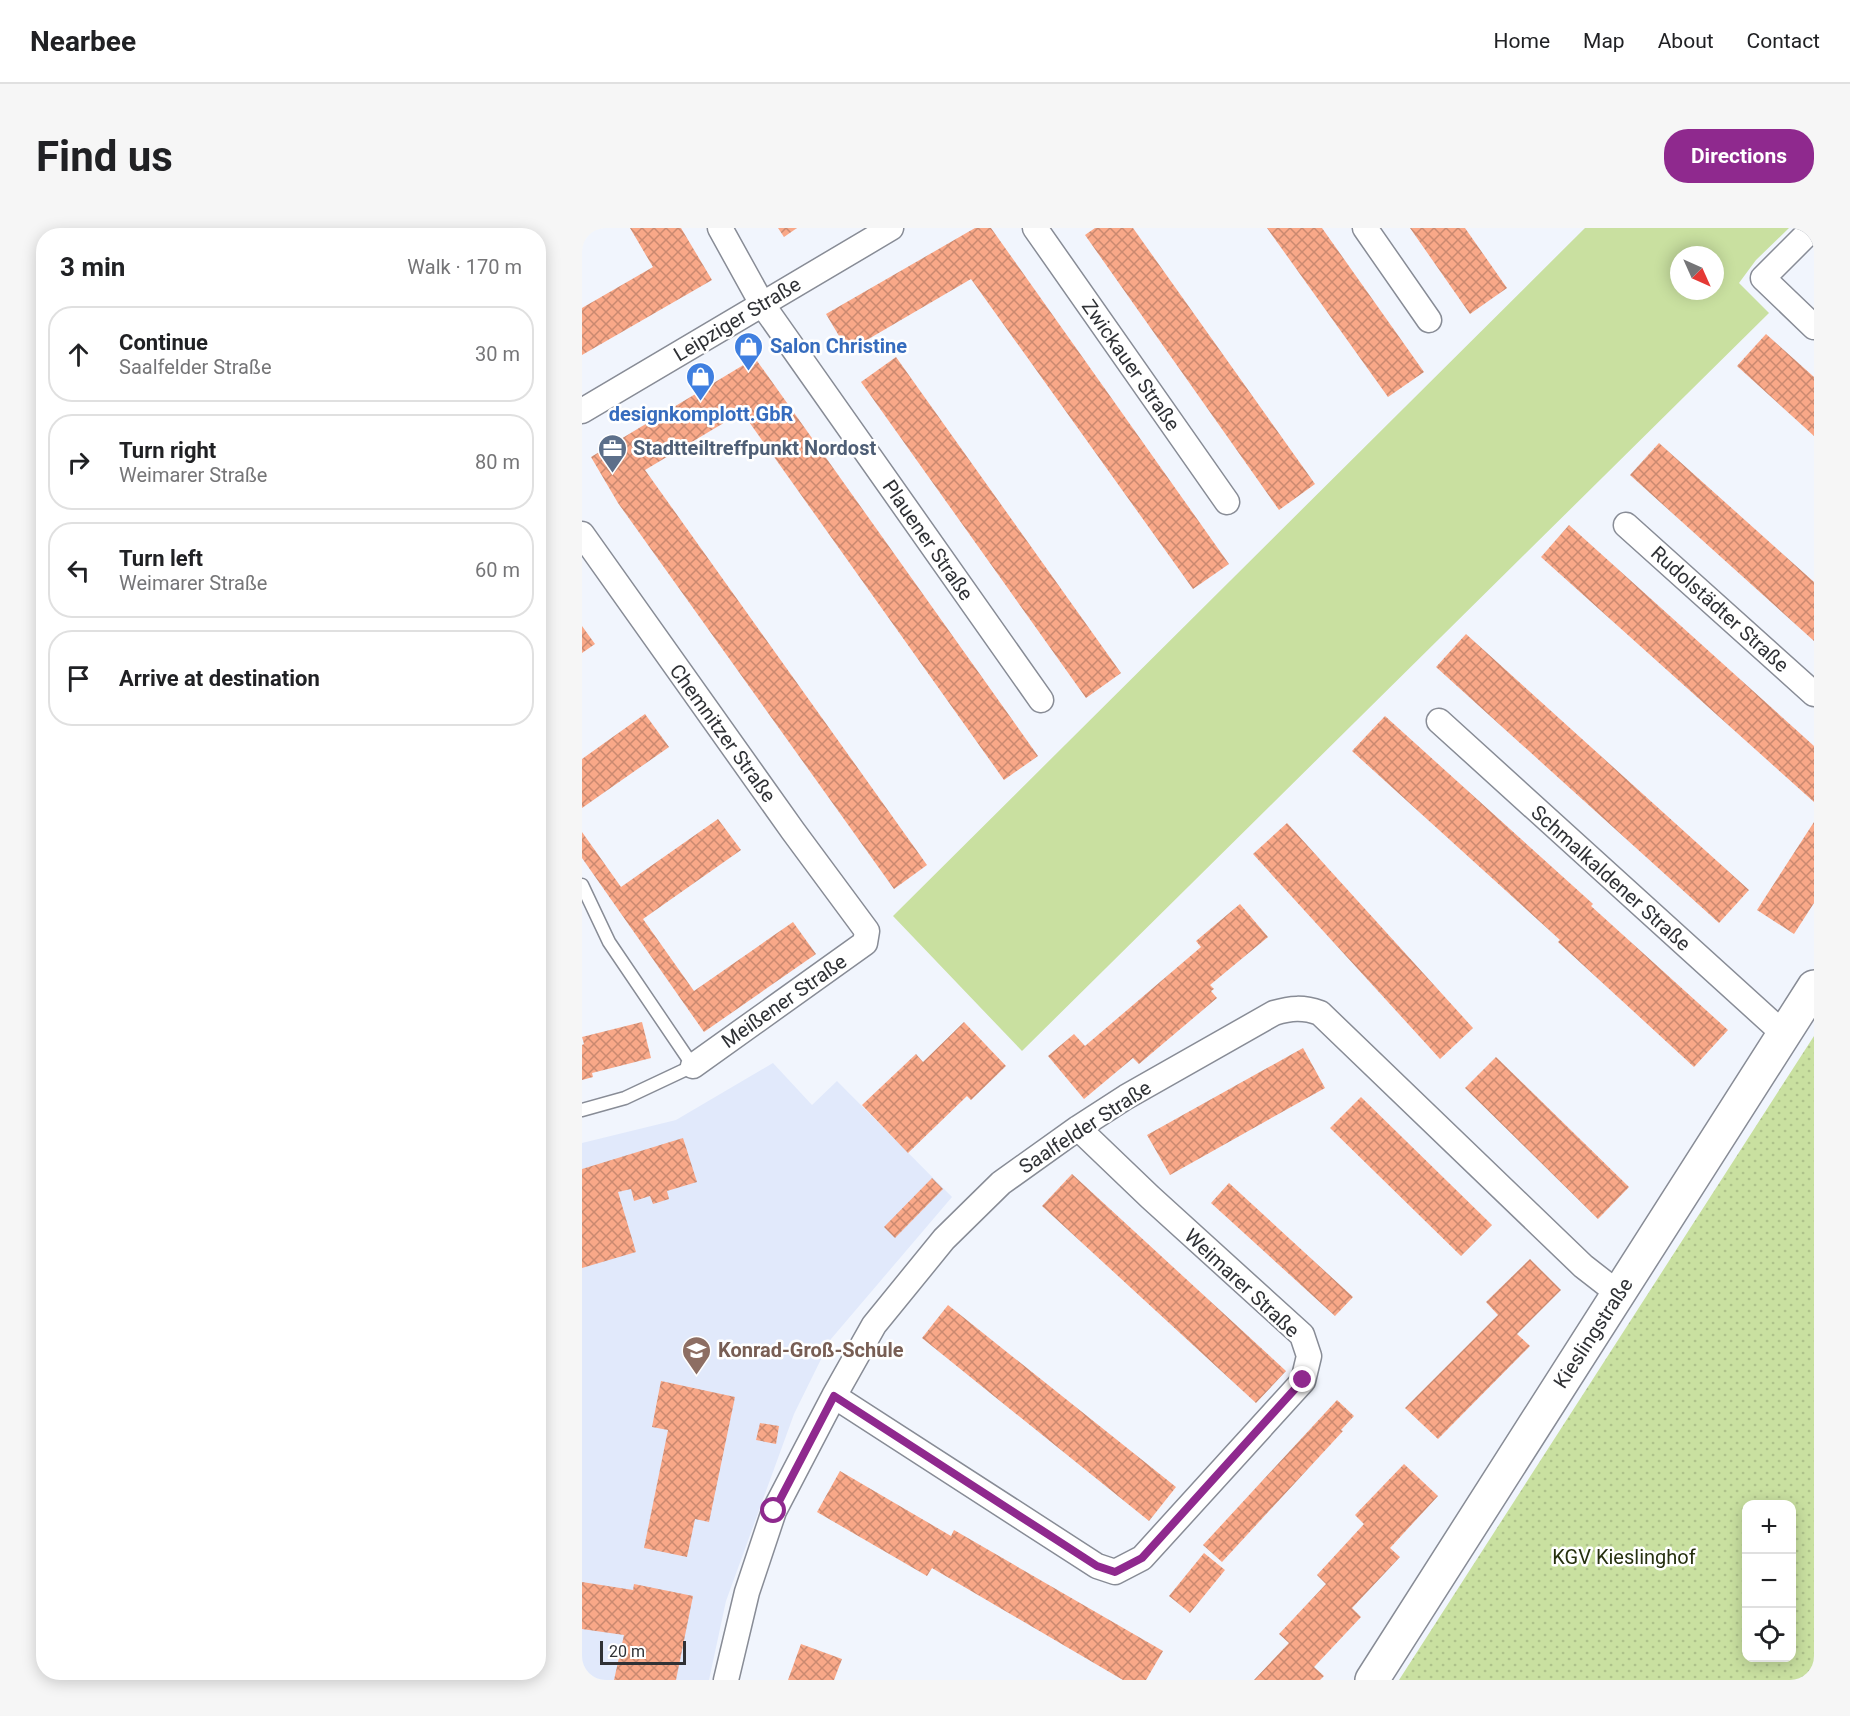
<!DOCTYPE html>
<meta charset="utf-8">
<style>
body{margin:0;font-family:Roboto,sans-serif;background:#f6f6f6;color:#202124}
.controls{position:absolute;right:18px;bottom:18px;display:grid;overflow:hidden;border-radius:12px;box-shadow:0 3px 15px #0003}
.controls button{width:54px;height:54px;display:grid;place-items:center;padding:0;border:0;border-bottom:2px solid #e0e0e0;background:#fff;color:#202124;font:30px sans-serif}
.compass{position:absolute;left:1088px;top:18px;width:54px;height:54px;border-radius:50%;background:#fff;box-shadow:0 3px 15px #0003;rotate:135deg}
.scale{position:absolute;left:18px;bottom:15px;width:86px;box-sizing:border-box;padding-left:6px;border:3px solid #2f3135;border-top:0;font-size:16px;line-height:21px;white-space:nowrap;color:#2f3135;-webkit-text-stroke:4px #fff;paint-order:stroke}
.stop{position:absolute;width:18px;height:18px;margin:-14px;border:4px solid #8f298e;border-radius:50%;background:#fff}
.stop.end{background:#8f298e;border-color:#fff;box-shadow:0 2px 6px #0008}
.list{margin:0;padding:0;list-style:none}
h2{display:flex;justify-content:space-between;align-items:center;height:78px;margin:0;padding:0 24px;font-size:26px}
h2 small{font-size:20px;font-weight:400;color:#757577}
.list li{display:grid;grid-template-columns:39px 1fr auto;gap:18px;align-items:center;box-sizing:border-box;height:96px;margin:0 12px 12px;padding:0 12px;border:2px solid #e0e0e0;border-radius:24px}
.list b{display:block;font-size:22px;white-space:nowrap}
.list p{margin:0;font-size:20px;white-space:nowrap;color:#757577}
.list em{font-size:20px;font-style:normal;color:#757577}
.icon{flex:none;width:33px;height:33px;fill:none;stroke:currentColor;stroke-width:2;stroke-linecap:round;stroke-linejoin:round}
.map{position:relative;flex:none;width:1232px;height:1452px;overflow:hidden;border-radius:24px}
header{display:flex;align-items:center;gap:36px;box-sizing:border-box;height:84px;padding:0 30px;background:#fff;border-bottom:2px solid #e0e0e0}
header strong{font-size:28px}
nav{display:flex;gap:33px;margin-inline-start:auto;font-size:21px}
.intro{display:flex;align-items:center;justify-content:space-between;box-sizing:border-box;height:144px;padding:0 36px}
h1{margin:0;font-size:42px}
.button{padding:15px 27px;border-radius:24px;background:#8f298e;color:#fff;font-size:21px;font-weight:700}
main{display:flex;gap:36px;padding:0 36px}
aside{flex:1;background:#fff;border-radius:24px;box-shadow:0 3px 15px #0003}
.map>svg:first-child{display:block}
.built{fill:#e1e9fb}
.park{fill:#c9e0a0;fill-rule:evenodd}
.garden{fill:url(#garden-dots);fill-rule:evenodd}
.building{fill:url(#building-cross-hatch)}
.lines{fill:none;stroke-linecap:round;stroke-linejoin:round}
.lane-casing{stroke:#888c96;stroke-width:15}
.street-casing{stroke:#888c96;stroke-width:27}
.secondary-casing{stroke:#888c96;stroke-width:36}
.lane{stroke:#fff;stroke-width:12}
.street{stroke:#fff;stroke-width:24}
.secondary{stroke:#fff;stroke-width:33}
.route{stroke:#8f298e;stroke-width:8}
.labels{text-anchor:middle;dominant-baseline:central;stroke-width:5;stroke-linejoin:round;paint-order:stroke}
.street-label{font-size:20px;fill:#2f3135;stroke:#fff}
.shop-label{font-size:20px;font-weight:bold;fill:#366cbe;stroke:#fff;text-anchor:start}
.service-label{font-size:20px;font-weight:bold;fill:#4e5e75;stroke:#fff;text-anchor:start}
.education-label{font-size:20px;font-weight:bold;fill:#785e54;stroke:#fff;text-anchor:start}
.park-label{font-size:20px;fill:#26300f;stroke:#fff}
</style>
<header>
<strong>Nearbee</strong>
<nav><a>Home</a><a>Map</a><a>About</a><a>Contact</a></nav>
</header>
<div class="intro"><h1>Find us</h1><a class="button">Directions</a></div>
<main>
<aside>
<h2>3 min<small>Walk · 170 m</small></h2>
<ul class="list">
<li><svg class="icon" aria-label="ahead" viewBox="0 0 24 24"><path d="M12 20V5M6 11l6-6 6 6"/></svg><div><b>Continue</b><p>Saalfelder Straße</p></div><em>30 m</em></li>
<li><svg class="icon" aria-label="right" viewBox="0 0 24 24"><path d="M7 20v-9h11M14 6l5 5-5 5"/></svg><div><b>Turn right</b><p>Weimarer Straße</p></div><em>80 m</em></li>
<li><svg class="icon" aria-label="left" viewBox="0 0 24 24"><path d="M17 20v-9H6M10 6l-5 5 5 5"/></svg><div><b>Turn left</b><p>Weimarer Straße</p></div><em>60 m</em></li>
<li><svg class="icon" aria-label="arrive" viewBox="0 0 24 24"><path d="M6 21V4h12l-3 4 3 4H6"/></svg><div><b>Arrive at destination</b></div></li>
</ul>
</aside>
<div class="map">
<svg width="1232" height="1452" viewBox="0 0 1232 1452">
<defs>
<pattern id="garden-dots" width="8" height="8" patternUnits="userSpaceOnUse" patternTransform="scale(1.5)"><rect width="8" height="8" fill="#c9e0a0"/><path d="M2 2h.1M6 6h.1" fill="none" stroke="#adc18a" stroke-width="1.8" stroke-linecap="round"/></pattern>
<pattern id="building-cross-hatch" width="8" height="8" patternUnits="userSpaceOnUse" patternTransform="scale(1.5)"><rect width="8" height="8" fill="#f9a888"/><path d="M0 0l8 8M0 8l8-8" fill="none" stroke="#ca8970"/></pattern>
</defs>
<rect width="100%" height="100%" fill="#f1f5fd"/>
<path class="built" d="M191 835 230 877 255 853 370 969 249 1111 212 1186 144 1373 127 1452H0V915L94 892Z"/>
<path class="park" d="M1003 0H1207L1174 32 1157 55 1187 85 440 823 311 688ZM1097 27H1133V63H1097Z"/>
<path class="garden" d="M1232 808V1452H817ZM1164 1276H1210V1430H1164Z"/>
<path class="building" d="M48 0H99L130 52 0 127V80L71 39Z
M196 0H215L202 9Z
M393 0H409L647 336 611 361 389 51 266 123 244 86Z
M513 0H551L733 256 697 282 503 7Z
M685 0H740L842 144 806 169Z
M828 0H883L925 60 888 86Z
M1184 106 1232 149V208L1155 138Z
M314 129 539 445 504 470 279 154Z
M173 130 456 528 422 552 160 184 63 242 345 637 312 661 36 275 9 229Z
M1077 215 1232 354V413L1048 247Z
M987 297 1232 518V574L959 329Z
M0 398 13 416 0 425Z
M884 406 1167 662 1137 695 854 439Z
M63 486 87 519 0 580V531Z
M803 488 1011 676 1009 678 1146 802 1112 839 976 714 978 712 770 523Z
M136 591 159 622 61 691 112 763 211 694 234 726 122 804 0 630V604L39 659Z
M1232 594V675L1212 706 1175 682Z
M705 595 891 800 858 831 671 626Z
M658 676 686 709 628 757 632 761 629 763 635 770 557 836 551 830 502 871 466 828 492 806 503 818 619 719 614 713Z
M60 794 69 830 10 845 11 849 0 852V817L2 816 0 809Z
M382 794 424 838 389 872 385 868 326 925 280 877 334 826 341 834Z
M721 820 743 860 588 947 565 907Z
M914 829 1047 959 1016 991 883 860Z
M779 869 910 997 879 1028 748 900Z
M101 910 115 954 85 963 87 971 71 976 68 968 52 973 49 961 36 964 54 1024 0 1040V941Z
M490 946 704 1143 674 1175 460 978Z
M350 950 361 961 313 1010 302 999Z
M647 955 771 1069 753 1088 629 975Z
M948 1031 979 1062 935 1106 948 1118 856 1211 823 1180 916 1087 904 1074Z
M366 1077 594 1259 567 1293 340 1110Z
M79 1153 153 1169 127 1294 113 1291 105 1329 62 1320 86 1202 70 1199Z
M755 1172 772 1188 759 1202 761 1203 640 1334 621 1317Z
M178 1195 197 1198 194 1216 174 1212Z
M822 1236 856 1268 808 1320 818 1329 770 1380 779 1389 732 1439 742 1448 738 1452H672L707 1415 697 1406 744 1356 735 1347 782 1296 773 1287Z
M258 1243 369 1308 372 1302 581 1423 564 1452H541L350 1340 345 1348 235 1284Z
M622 1325 643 1342 608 1385 587 1368Z
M0 1354 51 1362 52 1356 111 1368 94 1452H32L42 1407 0 1401Z
M219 1416 260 1431 252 1452H206Z"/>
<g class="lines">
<defs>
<path id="lane" d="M0 657 27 714 111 838 43 870 0 882"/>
<path id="street" d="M138 0 180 76 459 472
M453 0 645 274
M783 0 847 92
M1231 0 1181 50 1232 99
M0 183 309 0
M1044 297 1232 466
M0 306 211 603 285 703 283 715 111 838
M857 493 1202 806
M252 1168 515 1338 533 1344 560 1330 721 1153 727 1128 720 1107 568 969 496 900
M144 1452 165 1364 192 1283 252 1168 292 1097 362 1011 419 955 496 900 544 869 692 785C709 780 721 779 738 785L1001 1038 1037 1066"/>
<path id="secondary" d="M790 1452 1232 759"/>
</defs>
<use href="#lane" class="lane-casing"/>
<use href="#street" class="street-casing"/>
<use href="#secondary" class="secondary-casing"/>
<use href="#lane" class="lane"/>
<use href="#street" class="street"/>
<use href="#secondary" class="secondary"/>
</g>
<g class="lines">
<path class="route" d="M192 1283 252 1168 515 1338 533 1344 560 1330 721 1152"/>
</g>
<defs>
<symbol id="shop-pin" viewBox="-11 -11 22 30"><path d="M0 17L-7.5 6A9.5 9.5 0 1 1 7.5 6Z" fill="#3f7fe0" stroke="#fff"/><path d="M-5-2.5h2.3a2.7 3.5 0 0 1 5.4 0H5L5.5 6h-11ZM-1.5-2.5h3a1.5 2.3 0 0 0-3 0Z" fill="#fff"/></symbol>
<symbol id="office-pin" viewBox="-11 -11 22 30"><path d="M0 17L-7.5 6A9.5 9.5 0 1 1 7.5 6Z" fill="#5c6f8a" stroke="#fff"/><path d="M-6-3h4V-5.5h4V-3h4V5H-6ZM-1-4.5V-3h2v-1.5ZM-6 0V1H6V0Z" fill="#fff"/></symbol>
<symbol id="school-pin" viewBox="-11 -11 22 30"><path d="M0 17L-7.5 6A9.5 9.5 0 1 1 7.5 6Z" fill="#8d6e63" stroke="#fff"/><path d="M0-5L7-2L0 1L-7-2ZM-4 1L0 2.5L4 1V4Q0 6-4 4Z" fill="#fff"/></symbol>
</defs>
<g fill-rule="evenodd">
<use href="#shop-pin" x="150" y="102" width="33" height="45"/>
<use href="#shop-pin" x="102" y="132" width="33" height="45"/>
<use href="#office-pin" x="14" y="204" width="33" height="45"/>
<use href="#school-pin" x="98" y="1106" width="33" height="45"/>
</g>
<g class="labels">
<g class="street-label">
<text transform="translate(155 91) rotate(-31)">Leipziger Straße</text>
<text transform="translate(549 137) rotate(55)">Zwickauer Straße</text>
<text transform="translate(346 312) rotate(55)">Plauener Straße</text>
<text transform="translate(1138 381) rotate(42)">Rudolstädter Straße</text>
<text transform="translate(141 505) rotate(54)">Chemnitzer Straße</text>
<text transform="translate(1029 650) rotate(42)">Schmalkaldener Straße</text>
<text transform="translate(202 773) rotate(-35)">Meißener Straße</text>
<text transform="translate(503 899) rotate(-33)">Saalfelder Straße</text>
<text transform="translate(660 1055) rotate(43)">Weimarer Straße</text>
<text transform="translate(1011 1105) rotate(-57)">Kieslingstraße</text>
</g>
<g class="shop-label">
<text x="188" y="118">Salon Christine</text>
<text x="119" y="186" text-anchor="middle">designkomplott.GbR</text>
</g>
<g class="service-label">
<text x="51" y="220">Stadtteiltreffpunkt Nordost</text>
</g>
<g class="education-label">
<text x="136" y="1122">Konrad-Groß-Schule</text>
</g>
<g class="park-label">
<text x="1042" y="1329">KGV Kieslinghof</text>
</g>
</g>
</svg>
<div class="controls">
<button>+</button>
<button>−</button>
<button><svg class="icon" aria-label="locate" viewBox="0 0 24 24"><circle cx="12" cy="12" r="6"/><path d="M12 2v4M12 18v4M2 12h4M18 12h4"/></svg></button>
</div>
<svg class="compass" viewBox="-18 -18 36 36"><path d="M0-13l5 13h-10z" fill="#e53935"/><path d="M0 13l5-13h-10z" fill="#757577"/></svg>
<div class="scale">20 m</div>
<div class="stop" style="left:192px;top:1283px"></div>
<div class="stop end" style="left:721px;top:1152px"></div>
</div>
</main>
